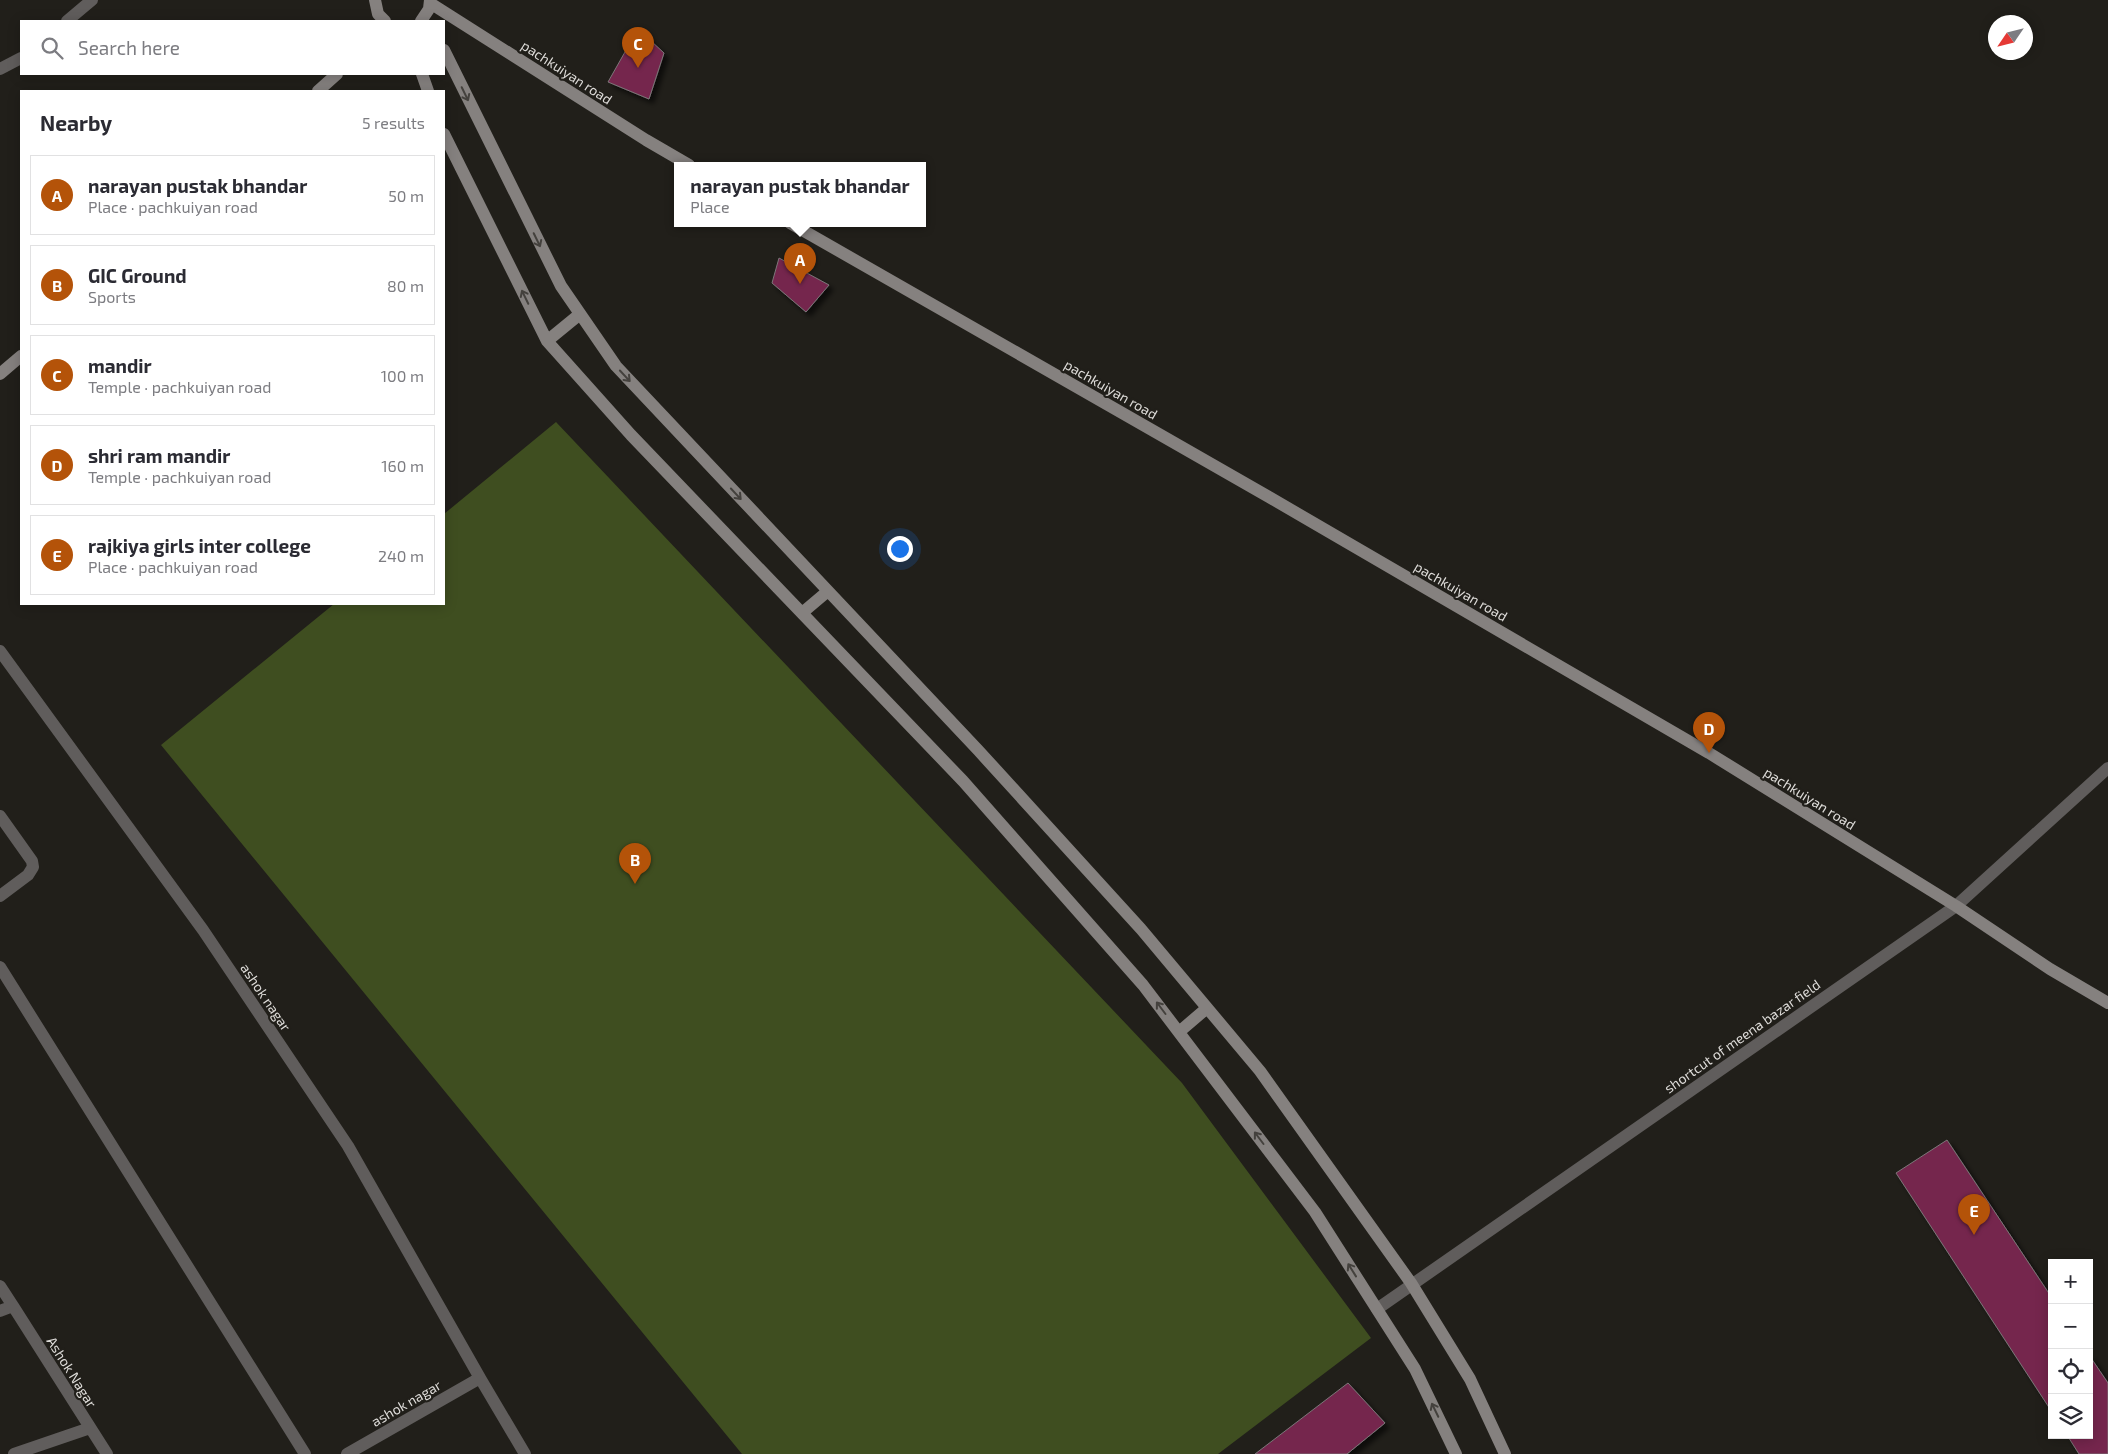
<!DOCTYPE html>
<meta charset="utf-8">
<style>
body{margin:0;font-family:"Exo 2",sans-serif;background:#f2f2f3;color:#2b2b33}
.controls{position:absolute;right:15px;bottom:15px;display:grid;overflow:hidden;border-radius:0px;box-shadow:0 2px 12px #0003}
.controls button{width:45px;height:45px;display:grid;place-items:center;padding:0;border:0;border-bottom:1px solid #e1e1e2;background:#fff;color:#2b2b33;font:25px sans-serif}
.compass{position:absolute;left:1988px;top:15px;width:45px;height:45px;border-radius:50%;background:#fff;box-shadow:0 2px 12px #0003;rotate:235deg}
.you{position:absolute;left:899px;top:548px;width:18px;height:18px;margin:-12px;border:4px solid #fff;border-radius:50%;background:#1a73e8;box-shadow:0 0 0 8px #1a73e833}
.badge{display:grid;place-items:center;width:32px;height:32px;border-radius:50%;background:#b45309;color:#fff;font-size:16px;font-weight:700}
.pin{position:absolute;translate:-50% -41px;filter:drop-shadow(0 1px 2px #0008)}
.pin::after{content:'';position:absolute;top:26px;width:18px;height:15px;background:inherit;clip-path:polygon(0 0,100% 0,50% 100%)}
.popup{position:absolute;left:674px;top:162px;width:252px;height:65px;box-sizing:border-box;display:grid;place-content:center;border-radius:0px;background:#fff;filter:drop-shadow(0 1px 4px #0005);font-size:16px;white-space:nowrap;color:#7c7c81}
.popup b{font-size:19px;color:#2b2b33}
.popup::after{content:'';position:absolute;left:50%;top:100%;margin-left:-10px;border:10px solid transparent;border-top-color:#fff}
.list{margin:0;padding:0;list-style:none}
h2{display:flex;justify-content:space-between;align-items:center;height:65px;margin:0;padding:0 20px;font-size:21px}
h2 small{font-size:16px;font-weight:400;color:#7c7c81}
.list li{display:grid;grid-template-columns:32px 1fr auto;gap:15px;align-items:center;box-sizing:border-box;height:80px;margin:0 10px 10px;padding:0 10px;border:1px solid #e1e1e2;border-radius:0px}
.list b{display:block;font-size:19px;white-space:nowrap}
.list p{margin:0;font-size:16px;white-space:nowrap;color:#7c7c81}
.list em{font-size:16px;font-style:normal;color:#7c7c81}
.icon{flex:none;width:28px;height:28px;fill:none;stroke:currentColor;stroke-width:2;stroke-linecap:round;stroke-linejoin:round}
.map{position:relative;flex:none;width:2108px;height:1454px;overflow:hidden}
.search{position:absolute;background:#fff;box-shadow:0 2px 12px #0003;left:20px;top:20px;width:425px;height:55px;display:flex;align-items:center;gap:12px;box-sizing:border-box;padding:0 18px;border-radius:0px;color:#7c7c81;font-size:19px}
.panel{position:absolute;background:#fff;box-shadow:0 2px 12px #0003;left:20px;top:90px;width:425px;height:515px;border-radius:0px}
.map>svg:first-child{display:block}
.green{fill:#3f4e20}
.building{fill:#75264d;stroke:#7d7679;filter:url(#shadow)}
.lines{fill:none;stroke-linecap:round;stroke-linejoin:round}
.lane{stroke:#605d5c;stroke-width:12}
.street{stroke:#605d5c;stroke-width:12}
.secondary{stroke:#85817f;stroke-width:12}
.oneway{stroke:#44413d}
.labels{text-anchor:middle;dominant-baseline:central;stroke-width:4.5;stroke-linejoin:round;paint-order:stroke}
.street-label{font-size:14px;fill:#dedcd9;stroke:#211f1a}
</style>
<div class="map">
<svg width="2108" height="1454" viewBox="0 0 2108 1454">
<defs>
<filter id="shadow"><feDropShadow dx="4.5" dy="4.5" stdDeviation="2.5" flood-color="#0009"/></filter>
</defs>
<rect width="100%" height="100%" fill="#211f1a"/>
<path class="green" d="M556 422 1182 1083 1371 1338 1218 1454H742L161 745 334 604H444V514Z"/>
<path class="building" d="M638 29 664 53 649 99 608 82Z
M779 258 829 285 806 312 772 283Z
M1947 1140 2052 1298V1412L1896 1173Z
M2089 1355 2108 1383V1454H2079L2067 1435H2089Z
M1348 1383 1385 1423 1347 1454H1255Z"/>
<g class="lines">
<path class="lane" d="M1956 906 2108 768"/>
<path class="street" d="M67 21 92 0
M0 69 21 58
M0 651 203 930 348 1146 480 1378
M0 816 32 861 33 867 28 875 0 896
M0 967 305 1454
M0 1286 13 1306 0 1311
M13 1306 107 1454
M1377 1309 1956 906
M14 1454 90 1428
M347 1454 480 1378 525 1454"/>
<path class="secondary" d="M375 0 378 14 385 21
M430 3 646 140 689 165
M421 21 429 9 430 0
M444 50 561 286 616 366 978 750 1141 929 1260 1071 1411 1283 1470 1379 1505 1454
M422 74 428 91
M318 91 337 74
M444 134 547 341 631 435 963 781 1143 985 1315 1212 1415 1369 1456 1454
M790 223 1269 497 1709 753 1956 906 2050 969 2108 1003
M547 341 580 314
M0 374 21 356
M802 613 828 591
M1179 1032 1207 1008"/>
</g>
<defs><path id="oneway-shaft" d="M-6 0H5M1.5-3L5.5 0L1.5 3" fill="none" stroke-width="1.6" stroke-linecap="round" stroke-linejoin="round" transform="scale(1.25)"/></defs>
<g class="oneway">
<use href="#oneway-shaft" transform="translate(465 94) rotate(64)"/>
<use href="#oneway-shaft" transform="translate(537 240) rotate(64)"/>
<use href="#oneway-shaft" transform="translate(525 297) rotate(-116)"/>
<use href="#oneway-shaft" transform="translate(625 376) rotate(47)"/>
<use href="#oneway-shaft" transform="translate(736 494) rotate(47)"/>
<use href="#oneway-shaft" transform="translate(1161 1008) rotate(-127)"/>
<use href="#oneway-shaft" transform="translate(1259 1138) rotate(-127)"/>
<use href="#oneway-shaft" transform="translate(1352 1270) rotate(-122)"/>
<use href="#oneway-shaft" transform="translate(1435 1410) rotate(-116)"/>
</g>
<g class="labels">
<g class="street-label">
<text transform="translate(567 72) rotate(33)">pachkuiyan road</text>
<text transform="translate(1111 389) rotate(30)">pachkuiyan road</text>
<text transform="translate(1461 591) rotate(30)">pachkuiyan road</text>
<text transform="translate(1810 798) rotate(32)">pachkuiyan road</text>
<text transform="translate(266 997) rotate(56)">ashok nagar</text>
<text transform="translate(1742 1036) rotate(-35)">shortcut of meena bazar field</text>
<text transform="translate(72 1372) rotate(58)">Ashok Nagar</text>
<text transform="translate(406 1403) rotate(-30)">ashok nagar</text>
</g>
</g>
</svg>
<div class="controls">
<button>+</button>
<button>−</button>
<button><svg class="icon" aria-label="locate" viewBox="0 0 24 24"><circle cx="12" cy="12" r="6"/><path d="M12 2v4M12 18v4M2 12h4M18 12h4"/></svg></button>
<button><svg class="icon" aria-label="layers" viewBox="0 0 24 24"><path d="M12 4l9 5-9 5-9-5zM3 14l9 5 9-5"/></svg></button>
</div>
<svg class="compass" viewBox="-18 -18 36 36"><path d="M0-13l5 13h-10z" fill="#e53935"/><path d="M0 13l5-13h-10z" fill="#7c7c81"/></svg>
<div class="you"></div>
<div class="pin badge" style="left:800px;top:284px">A</div>
<div class="popup"><b>narayan pustak bhandar</b>Place</div>
<div class="pin badge" style="left:635px;top:884px">B</div>
<div class="pin badge" style="left:638px;top:68px">C</div>
<div class="pin badge" style="left:1709px;top:753px">D</div>
<div class="pin badge" style="left:1974px;top:1235px">E</div>
<div class="search"><svg class="icon" aria-label="search" viewBox="0 0 24 24"><circle cx="10" cy="10" r="6"/><path d="M15 15l6 6"/></svg>Search here</div>
<section class="panel">
<h2>Nearby<small>5 results</small></h2>
<ul class="list">
<li><span class="badge">A</span><div><b>narayan pustak bhandar</b><p>Place · pachkuiyan road</p></div><em>50 m</em></li>
<li><span class="badge">B</span><div><b>GIC Ground</b><p>Sports</p></div><em>80 m</em></li>
<li><span class="badge">C</span><div><b>mandir</b><p>Temple · pachkuiyan road</p></div><em>100 m</em></li>
<li><span class="badge">D</span><div><b>shri ram mandir</b><p>Temple · pachkuiyan road</p></div><em>160 m</em></li>
<li><span class="badge">E</span><div><b>rajkiya girls inter college</b><p>Place · pachkuiyan road</p></div><em>240 m</em></li>
</ul>
</section>
</div>
